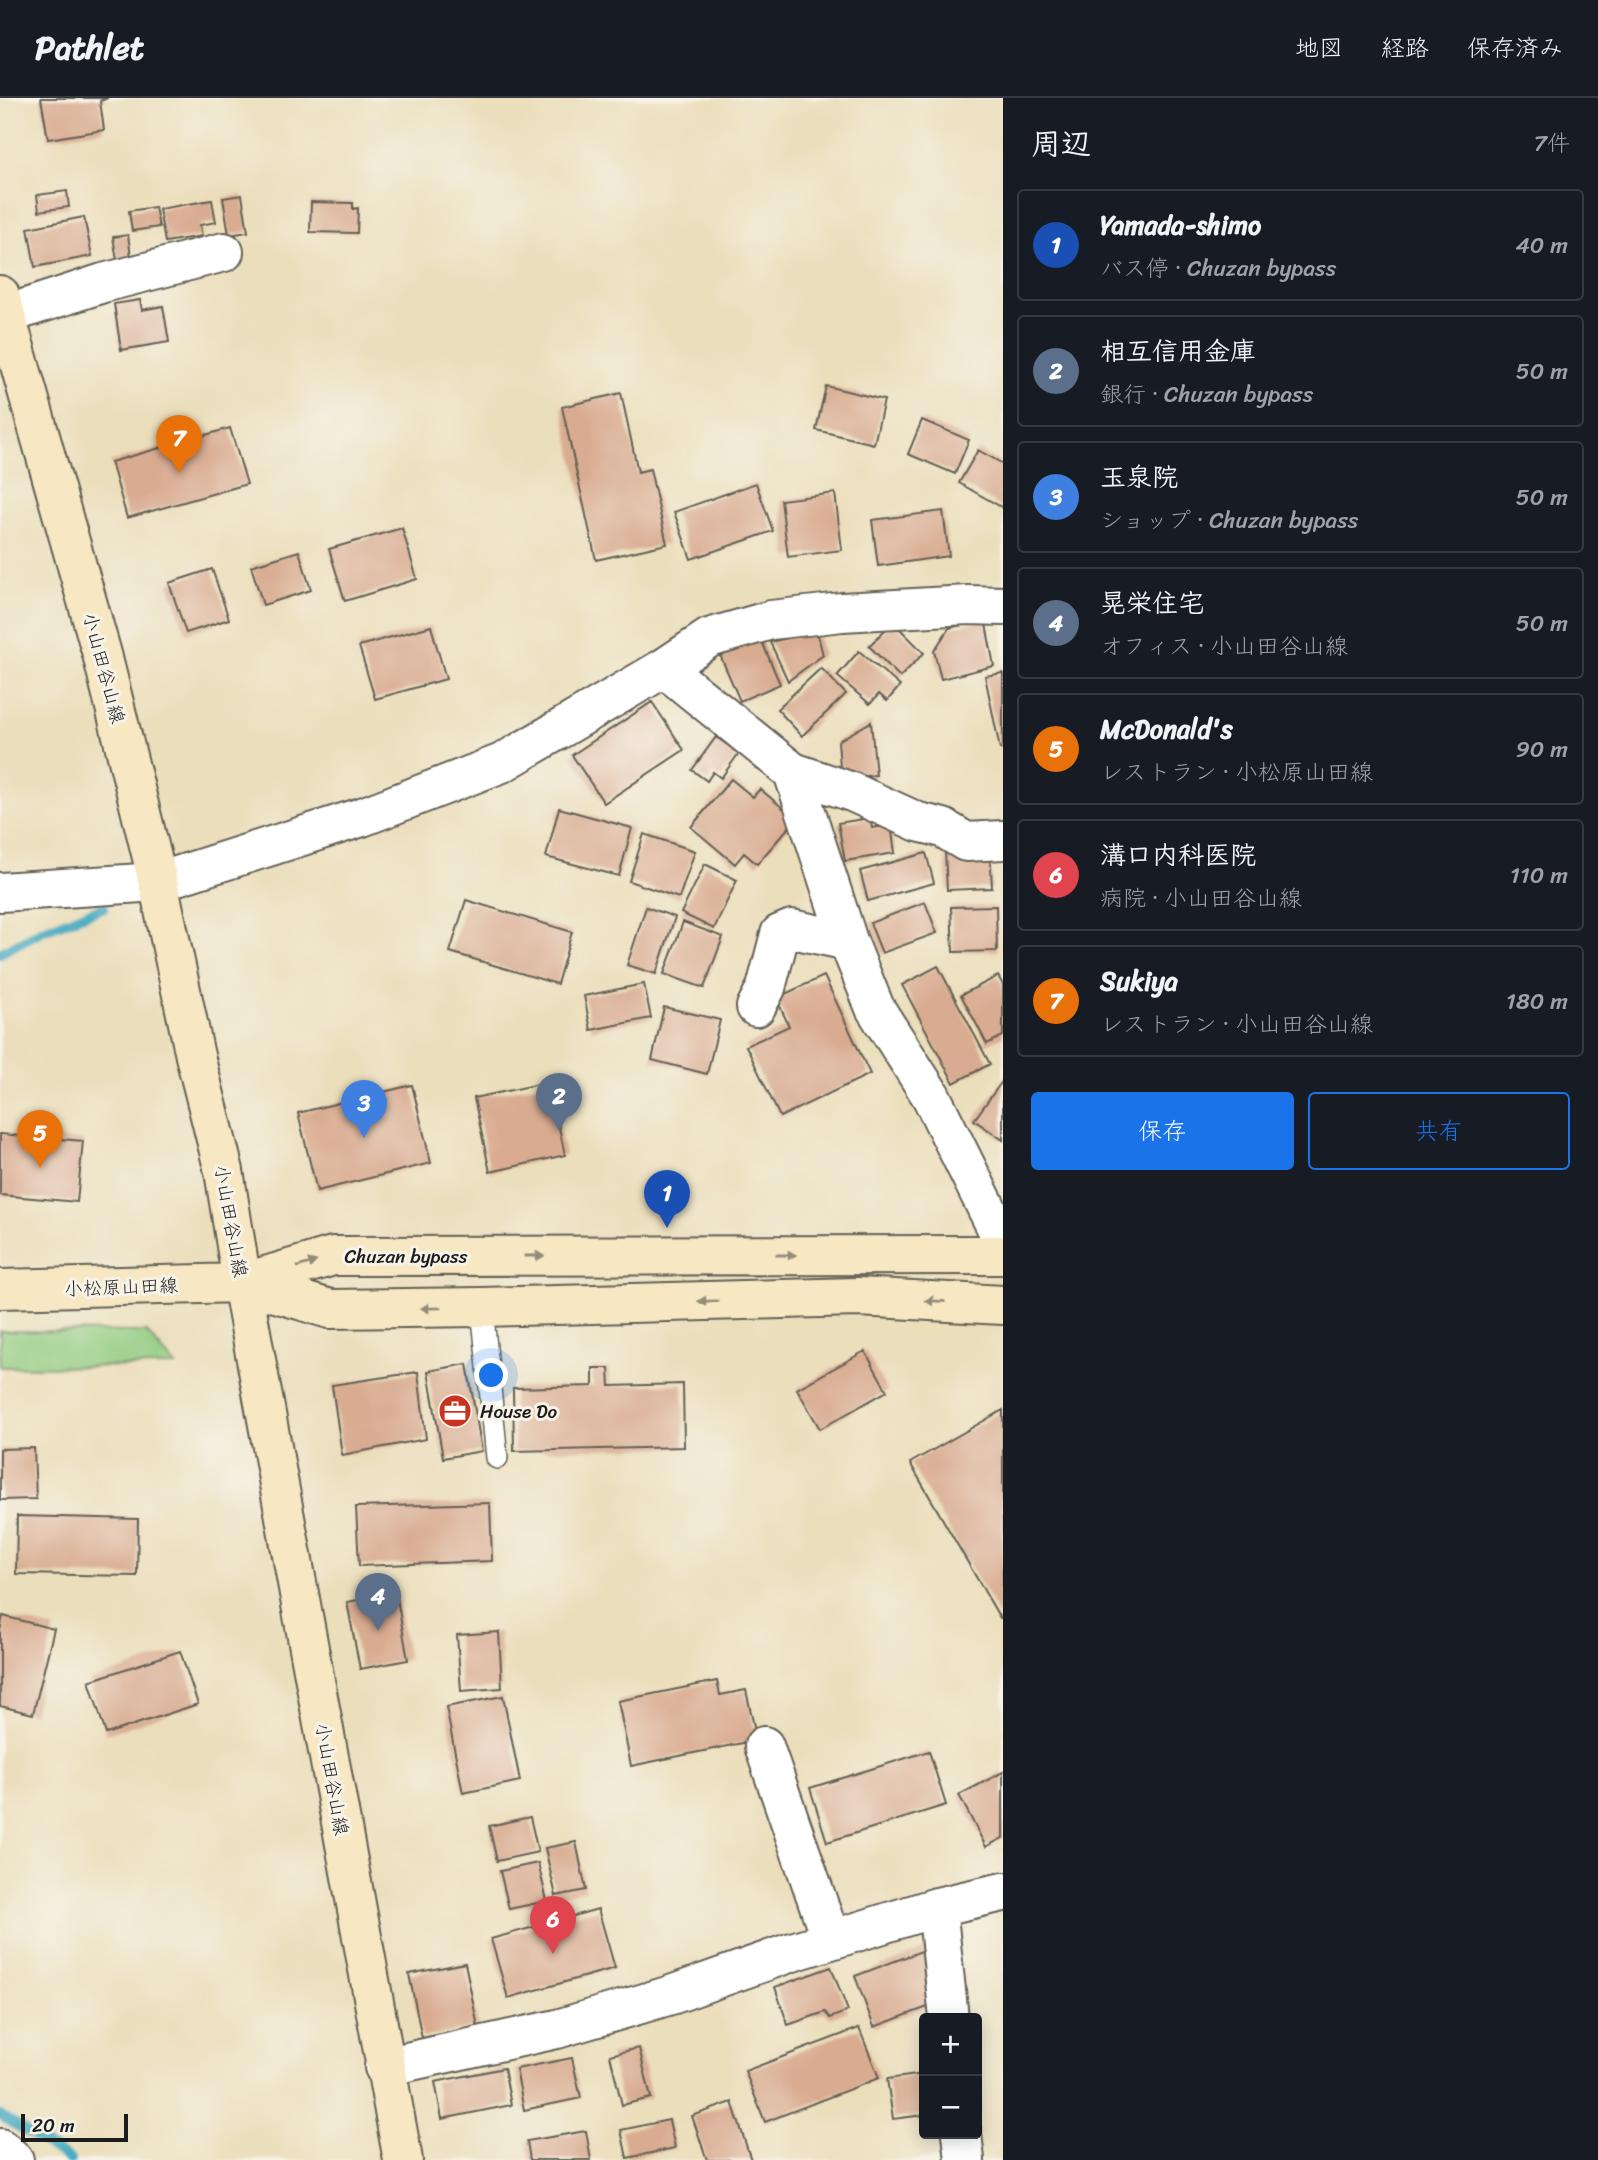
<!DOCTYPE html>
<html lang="ja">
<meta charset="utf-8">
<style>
body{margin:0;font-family:Sriracha,"Klee One",sans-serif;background:#242831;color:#f1f3f6}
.controls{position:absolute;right:21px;bottom:21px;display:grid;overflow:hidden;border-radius:7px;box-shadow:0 4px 18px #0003}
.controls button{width:63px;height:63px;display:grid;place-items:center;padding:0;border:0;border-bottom:2px solid #363941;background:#171b24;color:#f1f3f6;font:35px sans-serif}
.scale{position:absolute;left:21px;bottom:18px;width:107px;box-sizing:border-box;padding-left:7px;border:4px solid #1c1c1c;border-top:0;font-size:19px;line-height:24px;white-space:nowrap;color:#1c1c1c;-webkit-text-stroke:5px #f7f3e8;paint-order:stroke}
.you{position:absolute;left:492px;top:1278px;width:24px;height:24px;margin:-18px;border:5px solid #fff;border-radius:50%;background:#1a73e8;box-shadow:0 0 0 10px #1a73e833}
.badge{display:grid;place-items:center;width:46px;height:46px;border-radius:50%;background:#1a73e8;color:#fff;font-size:23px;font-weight:700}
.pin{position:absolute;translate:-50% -58px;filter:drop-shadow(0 2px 4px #0008)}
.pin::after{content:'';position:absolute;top:37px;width:24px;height:21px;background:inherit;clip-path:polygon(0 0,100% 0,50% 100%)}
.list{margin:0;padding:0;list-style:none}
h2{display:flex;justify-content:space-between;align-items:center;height:91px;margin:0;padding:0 28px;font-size:30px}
h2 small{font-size:23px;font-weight:400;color:#9ea1a6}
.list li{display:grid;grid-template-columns:46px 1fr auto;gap:21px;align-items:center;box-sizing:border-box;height:112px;margin:0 14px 14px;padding:0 14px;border:2px solid #363941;border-radius:7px}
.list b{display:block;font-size:26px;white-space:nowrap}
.list p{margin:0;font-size:23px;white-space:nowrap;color:#9ea1a6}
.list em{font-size:23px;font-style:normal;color:#9ea1a6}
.actions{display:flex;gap:14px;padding:21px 28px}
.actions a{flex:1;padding:16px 0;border:2px solid #1a73e8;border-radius:7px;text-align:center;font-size:24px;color:#1a73e8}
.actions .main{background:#1a73e8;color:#fff}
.map{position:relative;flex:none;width:1003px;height:2062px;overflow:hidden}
header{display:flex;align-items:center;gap:42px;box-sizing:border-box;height:98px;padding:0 35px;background:#171b24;border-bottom:2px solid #363941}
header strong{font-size:33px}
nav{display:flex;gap:38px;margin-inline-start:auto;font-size:24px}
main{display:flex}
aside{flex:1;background:#171b24}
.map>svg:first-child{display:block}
.green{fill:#91cb80;stroke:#56744e;stroke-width:2}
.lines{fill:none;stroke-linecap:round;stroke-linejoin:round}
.stream{stroke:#40a8c0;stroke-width:10}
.building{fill:#d9ac91}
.lane-casing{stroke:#646054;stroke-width:24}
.street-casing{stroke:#646054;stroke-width:42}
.secondary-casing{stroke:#646054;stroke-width:42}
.lane{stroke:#fff;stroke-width:21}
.street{stroke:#fff;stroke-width:38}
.secondary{stroke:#f7e8c3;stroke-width:38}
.oneway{fill:#948c78}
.labels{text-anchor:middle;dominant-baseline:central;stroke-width:6;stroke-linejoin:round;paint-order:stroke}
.street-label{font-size:19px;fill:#1c1c1c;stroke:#f7f3e8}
.poi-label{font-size:19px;fill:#1c1c1c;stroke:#f7f3e8;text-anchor:start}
</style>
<header>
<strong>Pathlet</strong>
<nav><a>地図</a><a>経路</a><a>保存済み</a></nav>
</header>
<main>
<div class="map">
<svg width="1003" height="2062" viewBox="0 0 1003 2062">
<rect width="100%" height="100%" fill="#f7f3e8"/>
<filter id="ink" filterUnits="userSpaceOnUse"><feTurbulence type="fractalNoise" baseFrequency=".0143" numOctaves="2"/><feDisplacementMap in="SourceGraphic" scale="14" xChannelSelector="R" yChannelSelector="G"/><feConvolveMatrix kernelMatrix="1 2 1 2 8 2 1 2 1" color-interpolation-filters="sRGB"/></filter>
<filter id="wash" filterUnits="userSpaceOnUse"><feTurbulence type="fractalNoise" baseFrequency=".00686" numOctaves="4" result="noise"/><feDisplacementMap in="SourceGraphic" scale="28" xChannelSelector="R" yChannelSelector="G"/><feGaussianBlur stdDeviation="1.57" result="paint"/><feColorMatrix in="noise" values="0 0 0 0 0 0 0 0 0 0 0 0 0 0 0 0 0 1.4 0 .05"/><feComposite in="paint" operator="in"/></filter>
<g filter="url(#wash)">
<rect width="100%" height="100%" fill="#ebdebb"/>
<path class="green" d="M0 1233 146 1234 176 1268 0 1269Z"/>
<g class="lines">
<path class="stream" d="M0 855 43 832 104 809
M0 2017 70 2062"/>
</g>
<g id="blocks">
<path class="building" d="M41 0H108L100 3 104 32 48 41Z
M67 93 69 109 39 113 37 97Z
M242 97 248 134 229 137 223 100Z
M212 102 216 124 200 127 202 138 165 144 159 111Z
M311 104 353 105V111L358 110 357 135 310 134Z
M155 109 159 129 132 133 129 113Z
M84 119 92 158 35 169 28 130Z
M128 137 131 159 117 162 113 139Z
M140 202 142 212 163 208 169 244 121 252 114 206Z
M826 288 884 302 874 346 816 332Z
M621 295 638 374 650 371 667 446 596 462 562 309Z
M922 322 969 342 955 376 908 356Z
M230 330 247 386 127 420 111 364Z
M978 352 1003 366V410L959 385Z
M756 385 773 433 691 461 674 414Z
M835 395 842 452 788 459 781 402Z
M943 413 949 458 878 468 872 422Z
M402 430 417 481 345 503 329 451Z
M299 453 311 492 263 507 251 468Z
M212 471 229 521 186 535 169 485Z
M985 521 994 568 941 581 934 553 949 530Z
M893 524 924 555 900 579 869 548Z
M431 528 446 581 375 601 359 548Z
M817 534 823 557 788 583 770 544Z
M760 539 780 586 740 603 720 557Z
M859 553 900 588 887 603 879 596 870 606 837 578Z
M821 570 846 596 802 638 777 611Z
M1003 575V651H1000L985 578Z
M652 604 684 652 604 705 572 657Z
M871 624 876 677 841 681 838 643Z
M716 639 739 655 721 680 713 674 707 683 692 672Z
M731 681 753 699 760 691 796 721 757 766 744 755 735 766 691 729Z
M559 710 632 730 619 778 546 759Z
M870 720 872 730 891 727 895 755 845 763 838 725Z
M644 736 695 753 679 800 629 783Z
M990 751 992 790 947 792 945 753Z
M926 755 934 785 868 803 860 773Z
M705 766 737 782 714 831 681 815Z
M466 802 572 834 557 886 450 854Z
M925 804 937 835 882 855 870 825Z
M996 808 997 853 953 854 951 809Z
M646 809 675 819 656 876 627 867Z
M683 824 723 839 704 890 664 876Z
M938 868 990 966 954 985 902 887Z
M824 878 870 976 780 1019 746 948 789 928 776 900Z
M998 878 1003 887V938L987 946 961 897Z
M644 886 651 920 591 932 584 898Z
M664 909 720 922 707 976 652 962Z
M1003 982V1042L974 1022Z
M549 984 565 1057 490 1074 474 1000Z
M412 987 431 1065 317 1093 298 1015Z
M0 1036 83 1043 77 1104 0 1097Z
M865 1253 887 1293 820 1331 797 1291Z
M467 1266 482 1353 443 1360 428 1273Z
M593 1270H609L610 1288 683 1286 684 1349 514 1353 513 1290 593 1288Z
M418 1274 426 1341 342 1357 332 1287Z
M1003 1312V1518L1000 1520 910 1365Z
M34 1350 36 1401 0 1402V1351Z
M490 1405 492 1463 359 1468 356 1409Z
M17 1418 138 1421 137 1478 16 1476Z
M396 1495 408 1562 360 1571 347 1504Z
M3 1518 54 1531 33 1616 0 1608V1532Z
M499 1534 502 1590 461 1593 457 1537Z
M180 1553 198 1606 106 1636 89 1583Z
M717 1583 720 1597 746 1592 757 1642 631 1668 618 1603Z
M503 1598 520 1683 463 1695 446 1609Z
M929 1653 946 1707 827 1744 810 1690Z
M1003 1674V1740L986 1749 959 1697Z
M530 1719 538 1754 497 1763 489 1728Z
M576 1744 586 1792 556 1798 545 1750Z
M538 1765 547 1803 509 1811 500 1773Z
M598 1811 615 1870 508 1900 491 1841Z
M924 1852 944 1903 874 1929 855 1878Z
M465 1865 478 1929 422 1940 409 1876Z
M831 1869 848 1913 830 1920 825 1914 788 1927 775 1889Z
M859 1930 879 1980 765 2024 745 1973Z
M639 1950 651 2000 622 2007 610 1957Z
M572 1960 581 2000 524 2012 516 1971Z
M504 1970 511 2007 442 2021 435 1984Z
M924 1976V2017L893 2021 887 1981Z
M732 2004 751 2062H707L692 2018Z
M669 2022 675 2050 627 2060 621 2032Z
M586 2033 591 2062H530L527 2043Z"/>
</g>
</g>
<g filter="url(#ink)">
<use href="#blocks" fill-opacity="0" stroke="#646054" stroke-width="2"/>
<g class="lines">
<defs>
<path id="lane" d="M482 1209 497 1360"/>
<path id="street" d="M5 217 103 185 224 154
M664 570 793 674 848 843 875 910 931 998 1003 1143
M793 674 852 694 918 724 943 730 966 744 1003 742
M0 794 158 784 362 719 502 665 664 570 709 540 771 522 842 514 968 507 1003 508
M756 909 766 890 780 836 792 831 848 843
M764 1648 831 1842
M937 1809 949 1920
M384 1969 557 1931 671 1897 789 1855 937 1809 1003 1794
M962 2036 965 2062
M0 2050 14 2062"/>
<path id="secondary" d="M0 197 102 556 158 784 195 958 224 1073 242 1185 403 2062
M242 1185 330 1211 482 1209 858 1199 1003 1207
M0 1191 242 1185 333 1158 1003 1157"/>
</defs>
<use href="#lane" class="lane-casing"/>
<use href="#street" class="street-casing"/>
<use href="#secondary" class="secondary-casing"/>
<use href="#lane" class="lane"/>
<use href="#street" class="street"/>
<use href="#secondary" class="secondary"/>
</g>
<defs><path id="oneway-solid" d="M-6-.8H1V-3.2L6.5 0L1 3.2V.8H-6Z" transform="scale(1.75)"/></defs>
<g class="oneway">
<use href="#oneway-solid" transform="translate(786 1157)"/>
<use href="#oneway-solid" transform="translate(534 1158)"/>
<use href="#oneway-solid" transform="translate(307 1166) rotate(-17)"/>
<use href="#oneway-solid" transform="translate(708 1203) rotate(179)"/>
<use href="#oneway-solid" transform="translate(935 1203) rotate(-177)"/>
<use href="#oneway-solid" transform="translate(431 1210) rotate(179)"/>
</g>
</g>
<defs>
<symbol id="office-disc" viewBox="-11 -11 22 22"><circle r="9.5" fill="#c8321e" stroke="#f7f3e8"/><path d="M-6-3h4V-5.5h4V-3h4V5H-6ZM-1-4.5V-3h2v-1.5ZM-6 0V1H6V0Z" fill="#fff"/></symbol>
</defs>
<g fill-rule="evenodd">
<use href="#office-disc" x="436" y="1294" width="38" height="38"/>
</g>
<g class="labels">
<g class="street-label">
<text transform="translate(104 570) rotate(75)">小山田谷山線</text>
<text transform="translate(231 1123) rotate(80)">小山田谷山線</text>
<text x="406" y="1158">Chuzan bypass</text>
<text transform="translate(121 1189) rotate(-2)">小松原山田線</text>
<text transform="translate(332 1681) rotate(80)">小山田谷山線</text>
</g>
<g class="poi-label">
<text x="480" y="1313">House Do</text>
</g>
</g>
</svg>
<div class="controls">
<button>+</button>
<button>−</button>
</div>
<div class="scale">20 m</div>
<div class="you"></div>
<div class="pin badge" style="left:667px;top:1130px;background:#1a4fb4">1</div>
<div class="pin badge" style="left:559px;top:1033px;background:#5c6f8a">2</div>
<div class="pin badge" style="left:364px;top:1040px;background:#3f7fe0">3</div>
<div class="pin badge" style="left:378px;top:1533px;background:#5c6f8a">4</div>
<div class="pin badge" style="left:40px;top:1070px;background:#e8710a">5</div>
<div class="pin badge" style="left:553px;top:1856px;background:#e0444e">6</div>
<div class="pin badge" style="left:179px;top:375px;background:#e8710a">7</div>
</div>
<aside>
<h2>周辺<small>7件</small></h2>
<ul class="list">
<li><span class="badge" style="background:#1a4fb4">1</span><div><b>Yamada-shimo</b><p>バス停 · Chuzan bypass</p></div><em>40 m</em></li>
<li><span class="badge" style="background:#5c6f8a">2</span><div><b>相互信用金庫</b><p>銀行 · Chuzan bypass</p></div><em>50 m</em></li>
<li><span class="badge" style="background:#3f7fe0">3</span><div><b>玉泉院</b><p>ショップ · Chuzan bypass</p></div><em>50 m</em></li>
<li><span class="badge" style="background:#5c6f8a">4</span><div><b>晃栄住宅</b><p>オフィス · 小山田谷山線</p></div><em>50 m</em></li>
<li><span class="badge" style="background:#e8710a">5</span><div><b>McDonald's</b><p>レストラン · 小松原山田線</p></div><em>90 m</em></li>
<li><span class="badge" style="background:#e0444e">6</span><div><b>溝口内科医院</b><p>病院 · 小山田谷山線</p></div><em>110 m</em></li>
<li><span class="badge" style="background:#e8710a">7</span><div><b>Sukiya</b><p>レストラン · 小山田谷山線</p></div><em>180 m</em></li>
</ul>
<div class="actions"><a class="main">保存</a><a>共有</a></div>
</aside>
</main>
